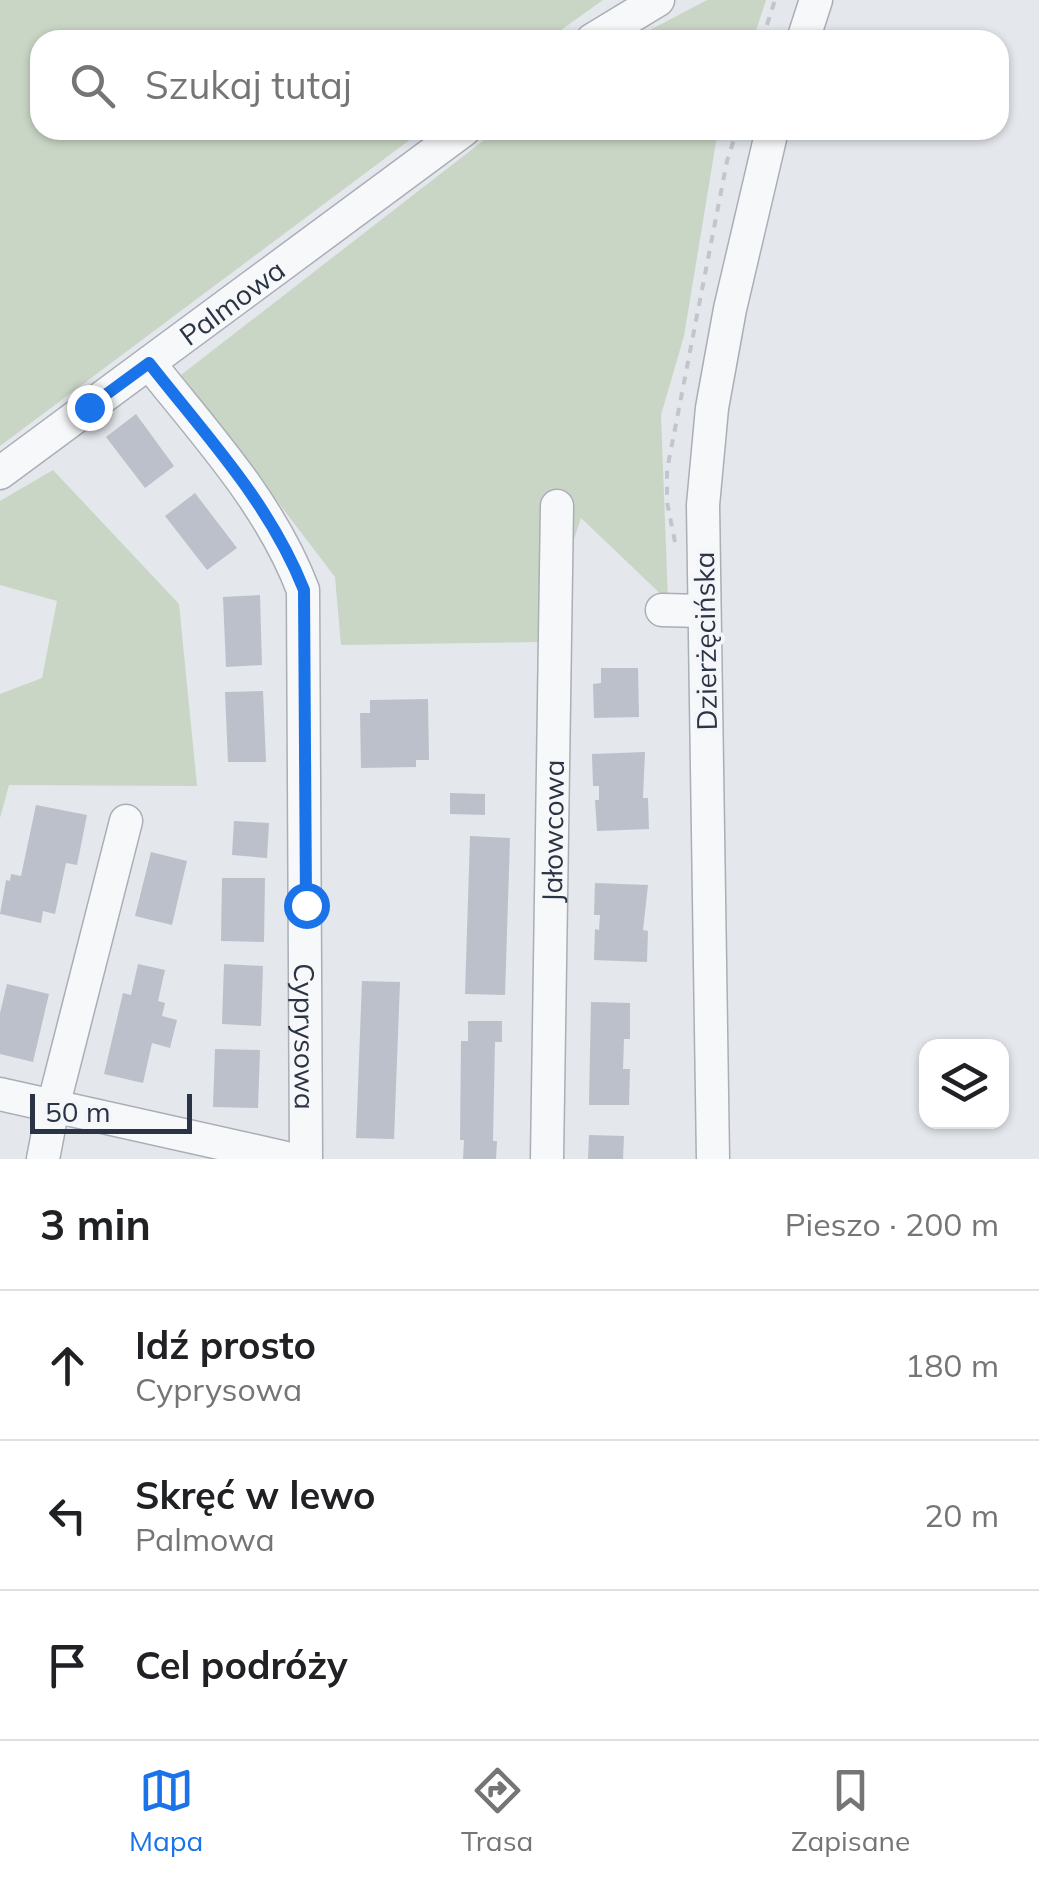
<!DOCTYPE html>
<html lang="pl">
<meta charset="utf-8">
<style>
body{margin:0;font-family:Mulish,sans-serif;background:#f2f2f2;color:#202124}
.controls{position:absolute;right:30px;bottom:30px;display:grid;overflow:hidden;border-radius:20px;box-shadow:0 2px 8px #0004}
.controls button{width:90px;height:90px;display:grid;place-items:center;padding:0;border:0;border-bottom:2px solid #e0e0e0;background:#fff;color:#202124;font:50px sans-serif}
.scale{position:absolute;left:30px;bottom:25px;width:162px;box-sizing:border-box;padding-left:10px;border:5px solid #2b3445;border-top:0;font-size:28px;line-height:35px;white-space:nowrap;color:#2b3445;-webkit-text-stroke:8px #f4f6f9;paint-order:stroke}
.stop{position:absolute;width:30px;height:30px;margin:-22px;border:8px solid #1a73e8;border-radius:50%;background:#fff}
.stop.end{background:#1a73e8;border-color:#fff;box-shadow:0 2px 10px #0008}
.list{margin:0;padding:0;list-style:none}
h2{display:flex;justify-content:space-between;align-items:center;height:130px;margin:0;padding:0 40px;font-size:42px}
h2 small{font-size:32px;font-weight:400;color:#757577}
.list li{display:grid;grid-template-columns:65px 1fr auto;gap:30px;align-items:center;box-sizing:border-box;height:150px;padding:0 40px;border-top:2px solid #e0e0e0}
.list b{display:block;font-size:38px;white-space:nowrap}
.list p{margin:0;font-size:32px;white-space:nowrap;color:#757577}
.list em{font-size:32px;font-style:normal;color:#757577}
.icon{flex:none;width:55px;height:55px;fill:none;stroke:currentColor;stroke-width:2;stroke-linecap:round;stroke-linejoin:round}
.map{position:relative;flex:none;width:1039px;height:1159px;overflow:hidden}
.search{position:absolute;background:#fff;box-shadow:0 2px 8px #0004;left:30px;right:30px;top:30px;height:110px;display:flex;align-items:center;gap:25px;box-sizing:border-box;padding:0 35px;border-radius:30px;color:#757577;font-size:38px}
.sheet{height:580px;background:#fff}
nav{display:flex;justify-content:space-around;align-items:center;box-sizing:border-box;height:140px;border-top:2px solid #e0e0e0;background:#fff;font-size:28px;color:#757577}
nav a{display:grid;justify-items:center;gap:5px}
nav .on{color:#1a73e8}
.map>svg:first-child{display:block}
.green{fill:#c9d6c5}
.building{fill:#bbc0ca}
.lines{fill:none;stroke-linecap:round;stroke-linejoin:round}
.minor-casing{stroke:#a9aeb7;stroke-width:35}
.path{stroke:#c2c5cb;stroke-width:4;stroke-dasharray:8 8;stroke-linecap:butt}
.minor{stroke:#f7f8fa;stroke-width:32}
.route{stroke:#1a73e8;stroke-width:12}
.labels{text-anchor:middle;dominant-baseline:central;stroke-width:8;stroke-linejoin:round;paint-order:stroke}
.street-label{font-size:28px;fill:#2b3445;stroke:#f4f6f9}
</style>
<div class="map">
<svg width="1039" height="1159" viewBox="0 0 1039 1159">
<rect width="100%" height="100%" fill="#e4e7ec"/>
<path class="green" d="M0 0H603L547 40H40V130H423L0 446Z
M707 0H766L753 40H631Z
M497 130H718L684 336 661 415 668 601 581 518 540 642 341 645 335 577 181 375Z
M53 470 179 604 197 786 9 785 0 818V694L42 678 57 601 0 585V501Z"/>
<path class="building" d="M136 414 174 466 145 488 106 437Z
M195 493 237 548 207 570 165 516Z
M260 595 262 665 226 667 223 597Z
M601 668H638L639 717 594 718 593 684 601 683Z
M263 691 266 762H228L225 692Z
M428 699 429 760H416V767L361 768 360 713H370V700Z
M645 752 643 798H648L649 829 597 831 595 800H599V786H593L592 754Z
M450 793 485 794V815L450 814Z
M36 805 87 815 77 865 66 863 55 914 43 911 41 923 0 914 6 880 10 881 11 874 21 876Z
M234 821 269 823 267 858 232 855Z
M470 836 510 838 505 995 465 994Z
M151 852 187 861 172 925 135 916Z
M222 878H265L264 942 221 941Z
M595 883 648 885 643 930 648 931 647 962 594 960 595 929 599 930 600 915H594Z
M138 964 165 970 158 1001 165 1003 162 1016 177 1020 170 1048 152 1043 143 1083 104 1074 123 993 131 995Z
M224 964 263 966 261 1026 222 1024Z
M362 981 400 982 394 1139 356 1138Z
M7 984 49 994 33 1062 0 1054V1013Z
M591 1002 630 1003V1039H624L623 1069H630L629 1105H589Z
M468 1021H502V1042H495L493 1141H497L496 1159H463L464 1140H460L461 1041H468Z
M215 1049 260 1050 258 1108 213 1107Z
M589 1135 624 1136 623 1159H588Z"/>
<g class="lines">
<defs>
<g id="minor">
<path d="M592 40 658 0"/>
<path d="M803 40 816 0"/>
<path id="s1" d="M149 363C206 435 270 503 303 590L306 1159"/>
<path id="s2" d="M0 473 464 130"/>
<path d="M662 610 704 611"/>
<path d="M0 1094 291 1159"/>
<path d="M43 1159 53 1107 126 821"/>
<path id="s3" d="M547 1159 557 506"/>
<path d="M713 1159 703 505 712 408 730 309 772 130"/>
</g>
</defs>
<use href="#minor" class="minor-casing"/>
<path class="path" d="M762 40 775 0
M675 542 667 502V470L727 161 737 130"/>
<use href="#minor" class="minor"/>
</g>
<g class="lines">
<path class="route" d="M89 407 149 363C207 437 269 502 304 590L306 905"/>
</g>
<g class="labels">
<g class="street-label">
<text stroke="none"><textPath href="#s2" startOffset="288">Palmowa</textPath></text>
<text transform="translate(705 641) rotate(-91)">Dzierżęcińska</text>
<text stroke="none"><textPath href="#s3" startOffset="328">Jałowcowa</textPath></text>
<text stroke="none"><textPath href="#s1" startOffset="722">Cyprysowa</textPath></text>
</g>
</g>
</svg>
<div class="controls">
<button><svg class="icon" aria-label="layers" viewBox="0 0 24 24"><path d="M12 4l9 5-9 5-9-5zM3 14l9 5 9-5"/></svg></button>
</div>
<div class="scale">50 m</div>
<div class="stop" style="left:306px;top:905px"></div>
<div class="stop end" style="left:89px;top:407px"></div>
<div class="search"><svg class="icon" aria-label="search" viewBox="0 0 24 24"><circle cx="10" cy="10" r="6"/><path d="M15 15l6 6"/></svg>Szukaj tutaj</div>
</div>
<section class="sheet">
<h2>3 min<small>Pieszo · 200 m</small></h2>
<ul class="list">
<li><svg class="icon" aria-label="ahead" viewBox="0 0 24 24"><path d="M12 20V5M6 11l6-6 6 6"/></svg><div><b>Idź prosto</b><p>Cyprysowa</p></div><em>180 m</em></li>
<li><svg class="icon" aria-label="left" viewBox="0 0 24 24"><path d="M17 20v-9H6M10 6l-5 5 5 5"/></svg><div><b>Skręć w lewo</b><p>Palmowa</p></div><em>20 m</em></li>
<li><svg class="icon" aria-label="arrive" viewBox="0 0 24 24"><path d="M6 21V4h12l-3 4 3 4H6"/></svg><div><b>Cel podróży</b></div></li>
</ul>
</section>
<nav>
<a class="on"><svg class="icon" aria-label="map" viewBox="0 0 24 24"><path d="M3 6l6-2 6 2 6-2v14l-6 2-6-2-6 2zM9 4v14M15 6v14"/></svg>Mapa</a>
<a><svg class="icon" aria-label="directions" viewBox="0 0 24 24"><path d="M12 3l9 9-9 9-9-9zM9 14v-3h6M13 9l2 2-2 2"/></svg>Trasa</a>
<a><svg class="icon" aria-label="saved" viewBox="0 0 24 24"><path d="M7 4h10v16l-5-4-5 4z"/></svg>Zapisane</a>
</nav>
